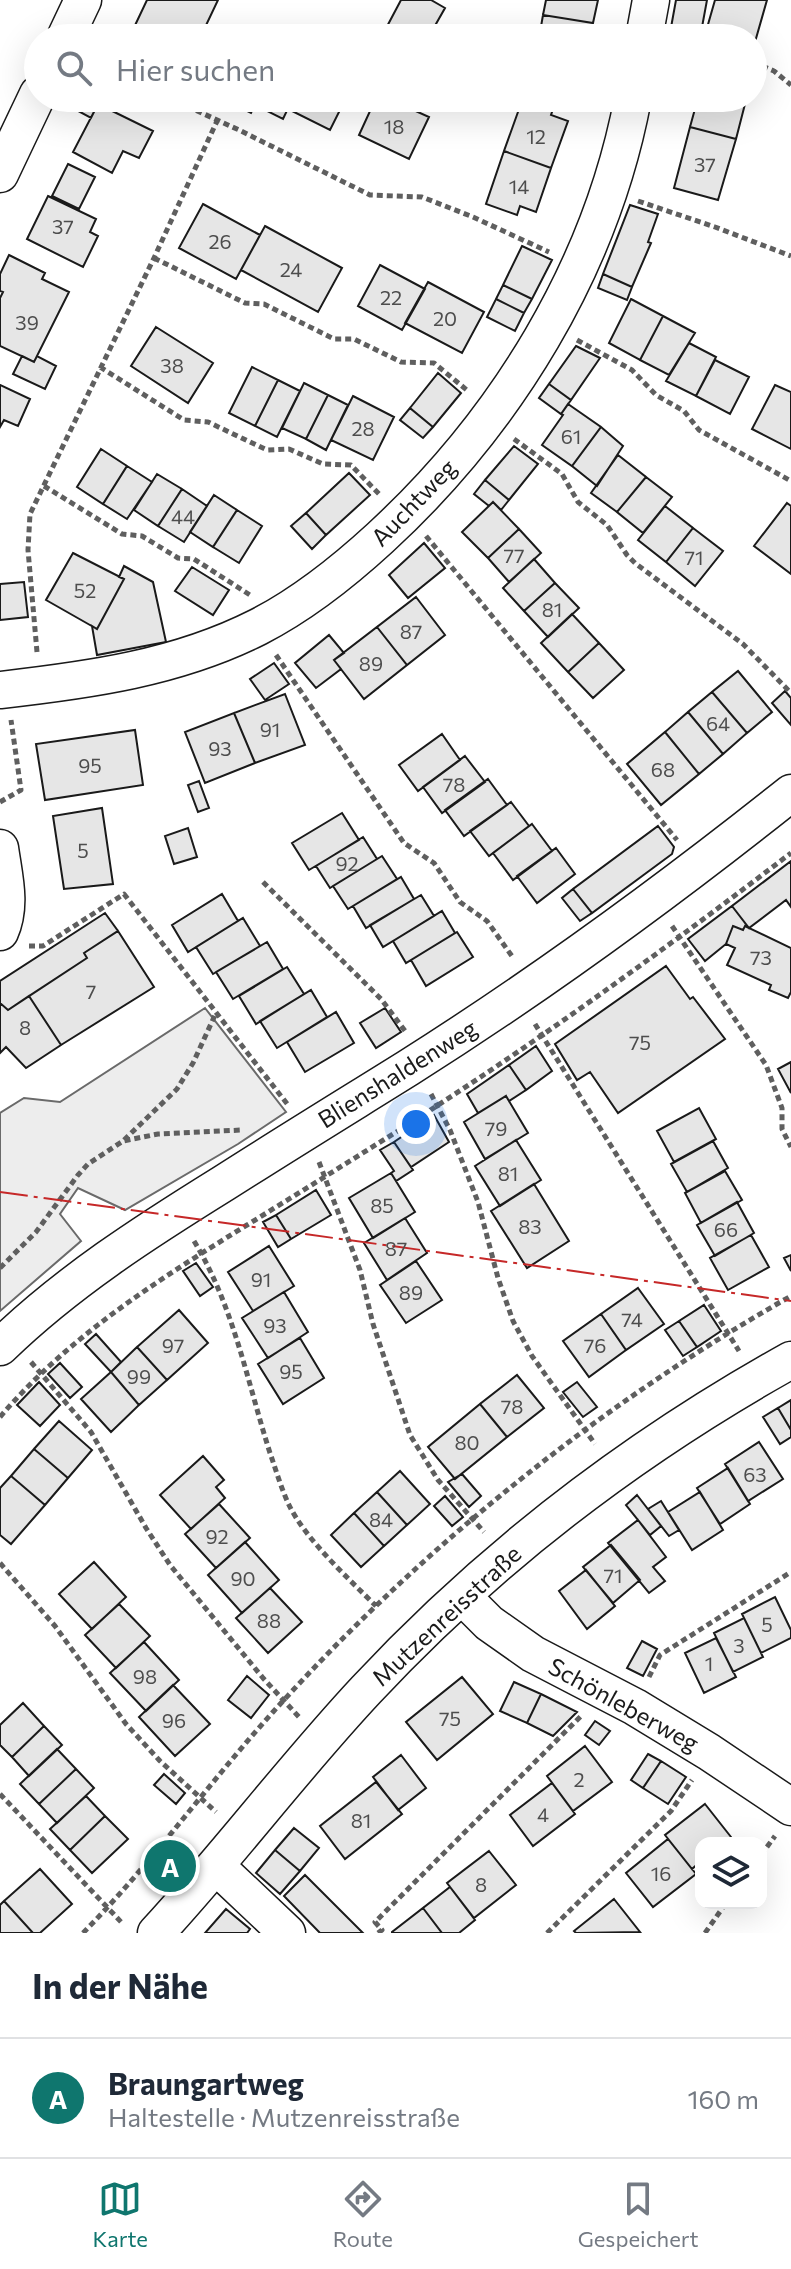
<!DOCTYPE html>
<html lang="de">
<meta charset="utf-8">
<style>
body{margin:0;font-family:Commissioner,sans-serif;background:#f6f6f7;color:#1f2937}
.controls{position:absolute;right:24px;bottom:24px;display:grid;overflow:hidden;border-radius:16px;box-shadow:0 8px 32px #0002}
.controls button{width:72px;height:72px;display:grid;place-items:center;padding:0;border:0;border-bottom:2px solid #e0e1e3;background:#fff;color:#1f2937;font:40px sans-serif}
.you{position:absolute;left:416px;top:1124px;width:28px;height:28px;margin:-20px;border:6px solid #fff;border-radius:50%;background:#1a73e8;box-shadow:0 0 0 12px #1a73e833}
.badge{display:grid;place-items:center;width:52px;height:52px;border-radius:50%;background:#0f766e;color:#fff;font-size:26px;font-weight:700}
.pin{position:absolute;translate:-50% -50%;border:4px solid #fff;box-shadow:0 2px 8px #0006}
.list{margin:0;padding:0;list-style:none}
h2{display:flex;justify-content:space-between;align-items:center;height:104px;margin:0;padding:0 32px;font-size:34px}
h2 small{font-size:26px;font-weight:400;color:#747a83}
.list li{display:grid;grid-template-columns:52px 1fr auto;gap:24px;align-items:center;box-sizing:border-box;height:120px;padding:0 32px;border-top:2px solid #e0e1e3}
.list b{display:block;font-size:30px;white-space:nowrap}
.list p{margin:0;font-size:26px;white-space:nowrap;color:#747a83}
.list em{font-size:26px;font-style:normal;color:#747a83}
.icon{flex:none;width:44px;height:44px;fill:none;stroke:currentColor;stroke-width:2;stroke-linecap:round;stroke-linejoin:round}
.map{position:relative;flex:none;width:791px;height:1933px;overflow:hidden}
.search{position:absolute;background:#fff;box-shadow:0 8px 32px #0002;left:24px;right:24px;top:24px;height:88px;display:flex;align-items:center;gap:20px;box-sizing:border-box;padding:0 28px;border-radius:44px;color:#747a83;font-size:30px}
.sheet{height:224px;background:#fff}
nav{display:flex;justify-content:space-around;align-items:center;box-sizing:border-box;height:112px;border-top:2px solid #e0e1e3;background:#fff;font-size:22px;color:#747a83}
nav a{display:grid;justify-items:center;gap:4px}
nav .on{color:#0f766e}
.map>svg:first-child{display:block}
.green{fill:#ededed;stroke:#6a6a6a;stroke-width:2}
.building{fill:#e6e6e6;stroke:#1a1a1a;stroke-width:2}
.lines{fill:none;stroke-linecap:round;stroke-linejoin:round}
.minor-casing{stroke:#1a1a1a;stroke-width:39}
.path{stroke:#5f5f5f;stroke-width:5;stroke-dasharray:6 4;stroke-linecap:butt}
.minor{stroke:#fff;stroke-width:36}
.power{stroke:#c62828;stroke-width:2;stroke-dasharray:28 6 4 6;stroke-linecap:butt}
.labels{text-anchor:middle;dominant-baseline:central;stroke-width:6;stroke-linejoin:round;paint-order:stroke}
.number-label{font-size:20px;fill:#4d4d4d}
.street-label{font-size:24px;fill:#1a1a1a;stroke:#fff}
</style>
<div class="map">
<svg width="791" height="1933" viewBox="0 0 791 1933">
<rect width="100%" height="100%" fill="#fff"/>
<path class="green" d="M205 1008 286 1112 238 1144 125 1210 78 1188 60 1214 81 1241 0 1311V1113L24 1098 60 1102Z"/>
<path class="building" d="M147 0H218L200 38H129Z
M401 0H431L445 8 428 38H389L383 34Z
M546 0H598L593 23 543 15Z
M676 0H707L700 38 670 33Z
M715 0H767L753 49V38H716L705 35Z
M543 15 593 23 591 38H539Z
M73 98H91L102 104 101 106 98 104 91 118 69 106Z
M221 98H258L251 113Z
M258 98H293L283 119 255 105Z
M293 98H346L330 130 288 109Z
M376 98H387L429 117 409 159 359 135Z
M523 98 553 109 551 115 568 121 551 168 504 151Z
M559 98H592L590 108 559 103Z
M698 98H722L745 104 736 139 690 127Z
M722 98H747L745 104Z
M98 104 153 131 139 158 123 151 112 173 73 152Z
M690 127 736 139 718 200 674 188Z
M504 151 551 168 536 212 520 206 517 215 486 204Z
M68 164 95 177 79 209 52 196Z
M48 196 96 219 90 232 98 236 83 267 27 239Z
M203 204 260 235 236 279 179 248Z
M630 205 658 214 648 242 651 243 632 287 603 274Z
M265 226 342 268 318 312 241 270Z
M522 246 552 260 532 299 503 285Z
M9 255 45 273 42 279 69 292 34 362 0 346V298L3 292 0 291V274Z
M380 265 425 289 402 330 358 306Z
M603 274 632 287 627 300 598 288Z
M428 282 484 312 462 353 405 323Z
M503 285 532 299 524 313 496 299Z
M496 299 524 313 515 331 487 317Z
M631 299 663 316 640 360 609 343Z
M663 316 695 333 669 375 640 360Z
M156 327 213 363 188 403 131 366Z
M689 343 716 357 696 396 666 381Z
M576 346 600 358 571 400 549 384Z
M22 356 34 362 37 356 56 366 45 389 13 374Z
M715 360 749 377 730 414 696 396Z
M252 367 278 380 255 426 229 413Z
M438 373 461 393 433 427 410 408Z
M278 380 300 391 277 437 255 426Z
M304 383 328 395 306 439 282 428Z
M549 384 571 400 561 414 539 398Z
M0 385 30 399 18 426 4 420 0 427Z
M775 385 791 392V449L752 429Z
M328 395 348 405 326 450 306 439Z
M353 396 394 417 373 460 331 440Z
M568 404 601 427 572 466 542 445 563 415 561 414Z
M410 408 433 427 423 438 400 420Z
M601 427 623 446 597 486 572 466Z
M514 446 538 464 509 500 485 480Z
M101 449 127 466 103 504 77 487Z
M618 455 646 477 617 512 591 493Z
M127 466 152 482 127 519 103 504Z
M349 473 370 495 326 535 306 513Z
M157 474 182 489 158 526 134 510Z
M646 477 672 497 643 533 617 512Z
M485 480 509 500 501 510 493 502 489 506 474 494Z
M182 489 207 506 184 542 158 526Z
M214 495 237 510 213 547 190 532Z
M493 502 519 529 488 558 462 532Z
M787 503 791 506V574L754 546Z
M665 506 693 528 666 562 638 540Z
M237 510 262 526 239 563 213 547Z
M306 513 326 535 312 549 291 526Z
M693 528 723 551 695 586 666 562Z
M519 529 541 553 509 582 488 558Z
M424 543 445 568 408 598 389 575Z
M73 553 124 579 97 629 46 600Z
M534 559 555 583 524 611 503 588Z
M124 566 153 582 166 642 97 655 92 626 97 629 124 579 119 577Z
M192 567 229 590 213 615 175 591Z
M24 582 28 617 0 620V584Z
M555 583 579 608 548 637 524 611Z
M416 597 445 635 407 665 377 627Z
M572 614 599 643 568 672 541 643Z
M377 627 407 665 364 699 334 660Z
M329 635 344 653 334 660 341 669 316 688 295 663Z
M599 643 624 670 593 698 568 672Z
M274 663 289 684 265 700 250 679Z
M738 671 772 712 747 733 712 692Z
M785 691 791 698V725L772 703Z
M712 692 747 733 723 754 688 712Z
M285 694 305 745 255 763 234 713Z
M688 712 723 754 699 774 665 732Z
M234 713 255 763 205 783 185 732Z
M135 730 143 785 45 800 36 744Z
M665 732 699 774 661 805 627 764Z
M442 734 460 760 418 791 399 765Z
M465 756 485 782 442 813 423 787Z
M488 779 507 805 464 836 445 810Z
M199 781 209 808 198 812 188 785Z
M511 802 529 826 489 856 470 831Z
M102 808 113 884 64 889 53 816Z
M342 813 359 840 309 870 292 843Z
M532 824 552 851 513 880 493 853Z
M658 826 674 847 672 854 592 913 573 889Z
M188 828 197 857 174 864 165 836Z
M363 837 377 859 330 888 316 866Z
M556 848 575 874 537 903 517 876Z
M382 856 397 879 348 909 333 886Z
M791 861V907L786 900 749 928 732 906Z
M401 877 414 899 366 928 353 906Z
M573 889 592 913 580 921 562 898Z
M222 894 238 921 188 952 172 925Z
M421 895 434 916 383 947 370 925Z
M732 906 749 928 745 926 743 930 733 926 726 944 705 961 688 939Z
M442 911 455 933 406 963 393 941Z
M105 913 118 931 84 953 87 958 8 1010 0 1003V981Z
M243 918 260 946 213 974 196 947Z
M733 926 743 930 745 926 791 948V992L788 998 769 990 771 985 727 965 735 948 726 944Z
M118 931 154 987 61 1045 29 996 87 958 84 953Z
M457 932 473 957 426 986 411 960Z
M267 942 283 969 233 999 216 972Z
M666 966 690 999 693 997 725 1039 618 1113 590 1072 577 1080 555 1044Z
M287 967 304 994 256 1024 239 996Z
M311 990 327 1017 277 1048 260 1021Z
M29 996 61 1045 26 1068 6 1047 0 1053V1003L8 1010Z
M385 1008 401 1032 376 1048 360 1023Z
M336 1012 354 1043 305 1072 287 1042Z
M536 1046 552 1071 526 1090 509 1065Z
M791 1062V1093L778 1069Z
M509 1065 526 1090 509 1101 506 1096 478 1113 467 1094Z
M506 1096 528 1133 485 1159 464 1122Z
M699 1108 716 1139 674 1162 657 1131Z
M434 1115 449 1142 411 1167 394 1142Z
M516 1140 541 1180 500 1206 475 1166Z
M713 1141 728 1168 687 1192 671 1164Z
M394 1142 413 1170 396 1181 391 1173 394 1171 380 1150Z
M725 1171 742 1200 701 1223 685 1193Z
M391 1173 415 1212 373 1238 349 1198Z
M534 1184 569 1241 527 1268 491 1211Z
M316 1190 331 1215 291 1239 276 1215Z
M737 1202 754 1233 715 1256 697 1225Z
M276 1215 291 1239 278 1247 263 1222Z
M405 1218 427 1253 387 1280 364 1243Z
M751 1235 769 1267 728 1290 710 1258Z
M269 1246 294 1286 253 1311 228 1272Z
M791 1255V1271L784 1258Z
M416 1261 442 1300 406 1323 380 1285Z
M196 1263 213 1287 200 1296 183 1271Z
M638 1288 664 1324 626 1350 601 1314Z
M284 1292 308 1332 268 1358 242 1318Z
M704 1305 721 1331 697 1347 679 1321Z
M179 1310 208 1343 167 1380 137 1347Z
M601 1314 626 1350 589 1377 563 1341Z
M679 1321 697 1347 683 1356 665 1330Z
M96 1334 121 1362 111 1372 85 1344Z
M300 1338 324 1378 283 1404 258 1364Z
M137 1347 167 1380 139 1405 111 1372Z
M60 1363 82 1387 70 1398 48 1374Z
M111 1372 139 1405 111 1432 81 1399Z
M517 1375 544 1408 507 1437 480 1404Z
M39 1382 60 1405 40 1426 17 1405Z
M577 1382 597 1407 583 1417 563 1392Z
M791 1400V1430L778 1408Z
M480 1404 507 1437 455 1479 428 1447Z
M778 1408 791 1430V1437L780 1444 763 1417Z
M59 1421 92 1450 68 1478 34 1449Z
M759 1442 783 1479 748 1501 725 1464Z
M34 1449 68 1478 45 1505 11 1476Z
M203 1456 224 1480 216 1487 225 1498 191 1529 160 1495Z
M728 1468 750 1504 720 1524 697 1488Z
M400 1471 430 1504 407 1525 377 1492Z
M462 1474 481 1496 469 1507 448 1482Z
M11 1476 45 1505 11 1544 0 1535V1488Z
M377 1492 407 1525 384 1546 354 1513Z
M700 1492 723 1530 692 1550 668 1512Z
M637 1495 661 1526 650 1535 626 1505Z
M445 1496 463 1517 452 1526 434 1506Z
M661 1501 679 1530 669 1536 648 1509Z
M219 1504 250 1538 216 1568 185 1534Z
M354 1513 384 1546 361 1567 331 1535Z
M638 1520 666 1557 653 1567 665 1581 649 1593 608 1543Z
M245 1542 279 1580 242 1613 208 1575Z
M611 1545 640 1580 613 1603 583 1567Z
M94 1562 126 1597 92 1629 59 1594Z
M586 1570 615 1606 587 1629 559 1591Z
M270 1588 302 1622 268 1653 236 1618Z
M775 1597 791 1630V1638L761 1653 742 1614Z
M119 1604 150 1636 116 1668 85 1635Z
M744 1618 763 1657 733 1672 714 1633Z
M716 1638 736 1677 704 1693 685 1653Z
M642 1641 657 1649 643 1676 627 1668Z
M144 1642 179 1680 146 1711 110 1673Z
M247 1676 269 1695 251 1718 228 1700Z
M462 1677 493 1714 437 1760 406 1722Z
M514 1682 541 1694 527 1723 500 1711Z
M173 1685 210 1724 175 1756 139 1717Z
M541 1694 577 1712 553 1736 527 1723Z
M23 1703 44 1726 12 1757 0 1745V1725Z
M595 1721 610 1731 599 1745 585 1735Z
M44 1726 62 1745 29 1776 12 1757Z
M585 1746 612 1782 573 1811 547 1776Z
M57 1749 76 1769 39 1804 20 1784Z
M648 1754 661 1761 643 1788 631 1780Z
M401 1755 426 1788 398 1810 373 1777Z
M661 1761 686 1777 668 1804 643 1788Z
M76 1769 94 1788 57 1823 39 1804Z
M164 1774 185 1793 176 1804 154 1785Z
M376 1782 402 1814 345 1859 320 1826Z
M552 1783 575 1814 533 1846 510 1815Z
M86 1796 105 1816 70 1850 50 1829Z
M705 1804 731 1837 724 1843H701V1861L692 1869 665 1835Z
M105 1816 128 1839 92 1873 70 1850Z
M294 1828 319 1848 300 1871 275 1850Z
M668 1839 696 1874 653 1907 626 1873Z
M275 1850 300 1871 280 1894 256 1873Z
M489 1851 516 1885 474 1918 447 1883Z
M40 1869 72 1904 40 1933H33L4 1901Z
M305 1875 363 1933H320L284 1896Z
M450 1887 475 1920 459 1933H442L423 1908Z
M614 1899 640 1932 576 1933 574 1931Z
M4 1901 33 1933H0V1905Z
M423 1908 442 1933H392V1932Z
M226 1909 250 1929 247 1933H205Z"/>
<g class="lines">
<defs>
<path id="minor" d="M65 38 83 0
M644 38 651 0
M0 174 38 94
M0 690C89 680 177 668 258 627 303 604 343 572 380 538 506 422 601 268 633 98
M0 848C4 877 12 905 0 932
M0 1347C67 1282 145 1232 224 1183 285 1144 347 1106 408 1068 541 984 668 891 791 793
M462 1596 489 1623 533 1654 635 1707 709 1752 791 1807
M216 1866 287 1933
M156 1933C229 1854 293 1768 366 1690 490 1557 633 1448 791 1360"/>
</defs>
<use href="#minor" class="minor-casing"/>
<path class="path" d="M753 62 774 71 791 85
M169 98 239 130 370 195 422 197 473 217 549 252
M638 201 715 227 791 256
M154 258 245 303 264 304 334 339H354L401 362 434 363 468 391
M577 340 632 370 656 395 684 411 699 430 791 481
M100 367 184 420 208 422 267 450 289 449 323 464 351 465 379 494
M514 439 562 474 578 502 607 525 627 555 635 563 743 644 791 693
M44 486 122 534 142 536 178 558 194 559 250 595
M426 536 677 840
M37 652 28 550 30 514 154 258 217 121
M276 655 404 843 434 863 460 902 487 921 514 959
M0 802 21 790 11 720
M263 882 381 999 405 1031
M672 926 766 1065 782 1108V1129L791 1147
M29 946H43L124 894 288 1105
M535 1024 739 1351
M431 1094 450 1130 478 1202 498 1278 513 1321 532 1356 595 1444
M124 1140 177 1089 193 1063 216 1013
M319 1162 360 1270 373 1324 410 1435 438 1480 484 1532
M194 1241C234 1307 247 1381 270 1453 276 1470 281 1488 289 1505 306 1540 348 1578 376 1606
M0 1268 36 1232 78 1175 88 1164 123 1141 158 1134 242 1130
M31 1362 91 1432 146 1528 170 1565 263 1678 299 1717
M0 1417C69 1336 158 1280 247 1225 299 1193 350 1161 401 1129 536 1043 664 950 791 853
M0 1563 55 1626 126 1724 160 1761 216 1812
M649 1677 660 1655 791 1572
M0 1794 123 1924
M761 1855 775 1836
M83 1933C151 1864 208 1784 273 1712 421 1548 599 1405 791 1296
M378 1933 382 1930 375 1922 582 1715
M547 1933 671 1811 692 1780
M705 1933 726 1903"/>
<use href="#minor" class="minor"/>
<path class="power" d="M0 1192 791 1301"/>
</g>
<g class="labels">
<g class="number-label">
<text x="394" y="126">18</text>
<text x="536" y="136">12</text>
<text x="705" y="164">37</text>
<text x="519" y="186">14</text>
<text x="63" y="226">37</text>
<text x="220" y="241">26</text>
<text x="291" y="269">24</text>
<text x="391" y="297">22</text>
<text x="445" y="318">20</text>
<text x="27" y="322">39</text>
<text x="172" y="365">38</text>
<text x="363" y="428">28</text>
<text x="571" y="436">61</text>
<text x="183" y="516">44</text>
<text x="514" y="555">77</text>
<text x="694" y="557">71</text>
<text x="85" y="590">52</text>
<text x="552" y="609">81</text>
<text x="411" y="631">87</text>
<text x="371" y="663">89</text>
<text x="718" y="723">64</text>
<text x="270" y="729">91</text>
<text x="220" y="748">93</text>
<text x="90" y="765">95</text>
<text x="663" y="769">68</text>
<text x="454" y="784">78</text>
<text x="83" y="850">5</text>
<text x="347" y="863">92</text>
<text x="761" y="957">73</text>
<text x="91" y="991">7</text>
<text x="25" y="1027">8</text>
<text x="640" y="1042">75</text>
<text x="496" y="1128">79</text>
<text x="508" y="1173">81</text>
<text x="382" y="1205">85</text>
<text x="530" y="1226">83</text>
<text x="726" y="1229">66</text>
<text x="396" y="1248">87</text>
<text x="261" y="1279">91</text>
<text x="411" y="1292">89</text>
<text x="632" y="1319">74</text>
<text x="275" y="1325">93</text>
<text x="173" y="1345">97</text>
<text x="595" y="1345">76</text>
<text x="291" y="1371">95</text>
<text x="139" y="1376">99</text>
<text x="512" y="1406">78</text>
<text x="467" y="1442">80</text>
<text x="755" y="1474">63</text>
<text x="381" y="1519">84</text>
<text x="217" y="1536">92</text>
<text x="613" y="1575">71</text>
<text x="243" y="1578">90</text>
<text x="269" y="1620">88</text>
<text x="767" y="1624">5</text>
<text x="739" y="1645">3</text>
<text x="709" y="1663">1</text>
<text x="145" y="1676">98</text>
<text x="450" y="1718">75</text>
<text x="174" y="1720">96</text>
<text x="579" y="1779">2</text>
<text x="543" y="1814">4</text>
<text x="361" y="1820">81</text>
<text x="661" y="1873">16</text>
<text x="481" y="1884">8</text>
</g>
<g class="street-label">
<text transform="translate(413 502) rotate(-46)">Auchtweg</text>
<text transform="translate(397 1073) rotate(-32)">Blienshaldenweg</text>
<text transform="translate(446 1615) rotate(-43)">Mutzenreisstraße</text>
<text transform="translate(624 1704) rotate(29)">Schönleberweg</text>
</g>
</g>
</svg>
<div class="controls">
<button><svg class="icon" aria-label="layers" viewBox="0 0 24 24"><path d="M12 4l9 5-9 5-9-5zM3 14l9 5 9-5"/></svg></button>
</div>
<div class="you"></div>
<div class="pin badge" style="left:170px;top:1866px">A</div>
<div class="search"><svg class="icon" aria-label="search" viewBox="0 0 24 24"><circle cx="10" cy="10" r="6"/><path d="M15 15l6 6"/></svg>Hier suchen</div>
</div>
<section class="sheet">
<h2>In der Nähe<small></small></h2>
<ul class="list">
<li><span class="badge">A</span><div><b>Braungartweg</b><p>Haltestelle · Mutzenreisstraße</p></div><em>160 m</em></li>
</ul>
</section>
<nav>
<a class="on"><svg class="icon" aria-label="map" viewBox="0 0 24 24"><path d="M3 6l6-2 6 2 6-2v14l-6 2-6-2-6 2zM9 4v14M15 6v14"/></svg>Karte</a>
<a><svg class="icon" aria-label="directions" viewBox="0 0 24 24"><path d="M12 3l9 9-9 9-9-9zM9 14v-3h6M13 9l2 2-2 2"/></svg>Route</a>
<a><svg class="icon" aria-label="saved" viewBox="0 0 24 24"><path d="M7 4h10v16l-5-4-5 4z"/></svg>Gespeichert</a>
</nav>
